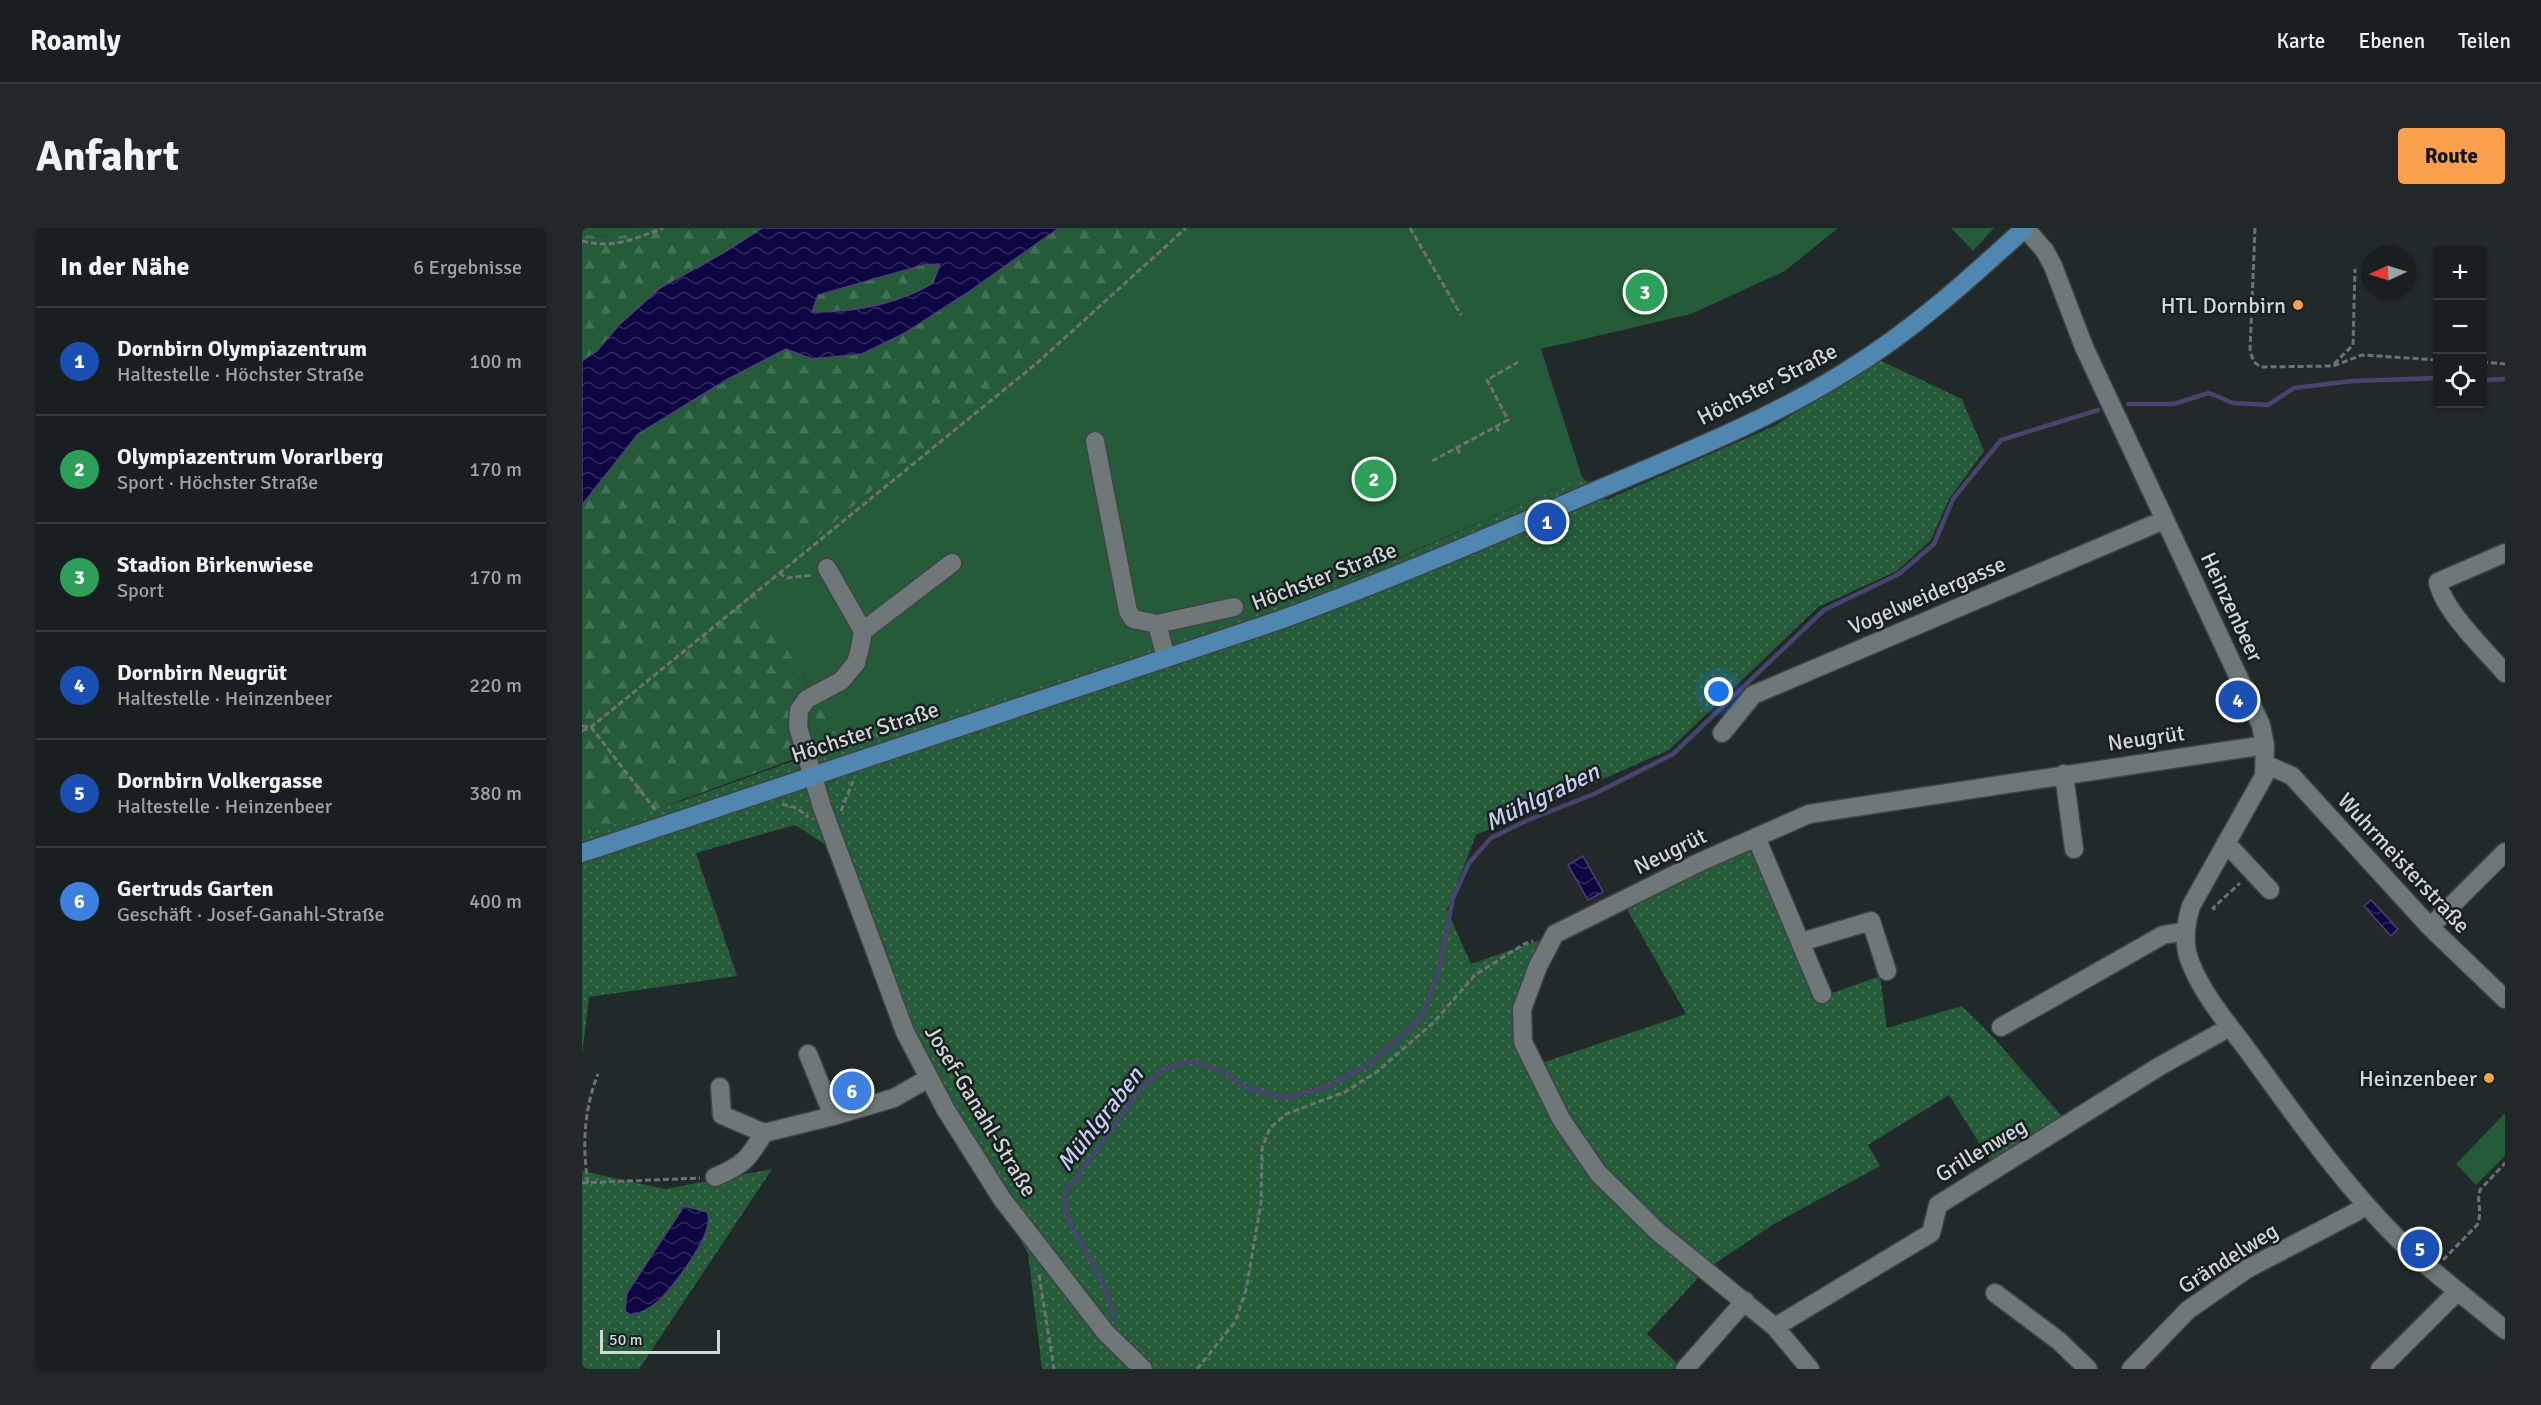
<!DOCTYPE html>
<html lang="de">
<meta charset="utf-8">
<style>
body{margin:0;font-family:Signika,sans-serif;background:#222729;color:#f1f3f6}
.controls{position:absolute;right:18px;top:18px;display:grid;overflow:hidden;border-radius:6px;box-shadow:0 2px 4px #0004}
.controls button{width:54px;height:54px;display:grid;place-items:center;padding:0;border:0;border-bottom:2px solid #373d3e;background:#191f20;color:#f1f3f6;font:30px sans-serif}
.compass{position:absolute;left:1779px;top:18px;width:54px;height:54px;border-radius:50%;background:#191f20;box-shadow:0 2px 4px #0004;rotate:266deg}
.scale{position:absolute;left:18px;bottom:15px;width:120px;box-sizing:border-box;padding-left:6px;border:3px solid #d1d6d7;border-top:0;font-size:16px;line-height:21px;white-space:nowrap;color:#d1d6d7;-webkit-text-stroke:4px #181f21;paint-order:stroke}
.you{position:absolute;left:1137px;top:464px;width:21px;height:21px;margin:-15px;border:4px solid #fff;border-radius:50%;background:#1a73e8;box-shadow:0 0 0 9px #1a73e833}
.badge{display:grid;place-items:center;width:39px;height:39px;border-radius:50%;background:#f8a04b;color:#fff;font-size:20px;font-weight:700}
.pin{position:absolute;translate:-50% -50%;border:3px solid #fff;box-shadow:0 2px 6px #0006}
.list{margin:0;padding:0;list-style:none}
h2{display:flex;justify-content:space-between;align-items:center;height:78px;margin:0;padding:0 24px;font-size:26px}
h2 small{font-size:20px;font-weight:400;color:#9fa2a5}
.list li{display:grid;grid-template-columns:39px 1fr auto;gap:18px;align-items:center;box-sizing:border-box;height:108px;padding:0 24px;border-top:2px solid #373d3e}
.list b{display:block;font-size:22px;white-space:nowrap}
.list p{margin:0;font-size:20px;white-space:nowrap;color:#9fa2a5}
.list em{font-size:20px;font-style:normal;color:#9fa2a5}
.icon{flex:none;width:33px;height:33px;fill:none;stroke:currentColor;stroke-width:2;stroke-linecap:round;stroke-linejoin:round}
.map{position:relative;flex:none;width:1923px;height:1141px;overflow:hidden;border-radius:6px}
header{display:flex;align-items:center;gap:36px;box-sizing:border-box;height:84px;padding:0 30px;background:#191f20;border-bottom:2px solid #373d3e}
header strong{font-size:28px}
nav{display:flex;gap:33px;margin-inline-start:auto;font-size:21px}
.intro{display:flex;align-items:center;justify-content:space-between;box-sizing:border-box;height:144px;padding:0 36px}
h1{margin:0;font-size:42px}
.button{padding:15px 27px;border-radius:6px;background:#f8a04b;color:#111;font-size:21px;font-weight:700}
main{display:flex;gap:36px;padding:0 36px}
aside{flex:1;background:#191f20;border-radius:6px;box-shadow:0 2px 4px #0004}
.map>svg:first-child{display:block}
.grass{fill:url(#grass-dots)}
.forest{fill:url(#forest-firs)}
.park{fill:#265b3a}
.water{fill:url(#water-waves);stroke:#48446f;stroke-width:1.5;fill-rule:evenodd}
.lines{fill:none;stroke-linecap:round;stroke-linejoin:round}
.stream{stroke:#48446f;stroke-width:4.5}
.minor-casing{stroke:#3e4446;stroke-width:21}
.major-casing{stroke:#3e4446;stroke-width:21}
.path{stroke:#6d7374;stroke-width:3;stroke-dasharray:6 3;stroke-linecap:butt}
.minor{stroke:#6f7779;stroke-width:18}
.major{stroke:#4f87b0;stroke-width:18}
.poi-dot{fill:#f8a04b;stroke:#181f21;stroke-width:2}
.labels{text-anchor:middle;dominant-baseline:central;stroke-width:5;stroke-linejoin:round;paint-order:stroke}
.poi-label{font-size:22px;fill:#d1d6d7;stroke:#181f21;text-anchor:end}
.street-label{font-size:22px;fill:#d1d6d7;stroke:#181f21}
.water-label{font-size:24px;font-style:italic;fill:#c7cff5;stroke:#181f21}
</style>
<header>
<strong>Roamly</strong>
<nav><a>Karte</a><a>Ebenen</a><a>Teilen</a></nav>
</header>
<div class="intro"><h1>Anfahrt</h1><a class="button">Route</a></div>
<main>
<aside>
<h2>In der Nähe<small>6 Ergebnisse</small></h2>
<ul class="list">
<li><span class="badge" style="background:#1a4fb4">1</span><div><b>Dornbirn Olympiazentrum</b><p>Haltestelle · Höchster Straße</p></div><em>100 m</em></li>
<li><span class="badge" style="background:#2e9e5b">2</span><div><b>Olympiazentrum Vorarlberg</b><p>Sport · Höchster Straße</p></div><em>170 m</em></li>
<li><span class="badge" style="background:#2e9e5b">3</span><div><b>Stadion Birkenwiese</b><p>Sport</p></div><em>170 m</em></li>
<li><span class="badge" style="background:#1a4fb4">4</span><div><b>Dornbirn Neugrüt</b><p>Haltestelle · Heinzenbeer</p></div><em>220 m</em></li>
<li><span class="badge" style="background:#1a4fb4">5</span><div><b>Dornbirn Volkergasse</b><p>Haltestelle · Heinzenbeer</p></div><em>380 m</em></li>
<li><span class="badge" style="background:#3f7fe0">6</span><div><b>Gertruds Garten</b><p>Geschäft · Josef-Ganahl-Straße</p></div><em>400 m</em></li>
</ul>
</aside>
<div class="map">
<svg width="1923" height="1141" viewBox="0 0 1923 1141">
<defs>
<pattern id="grass-dots" width="8" height="8" patternUnits="userSpaceOnUse" patternTransform="scale(1.5)"><rect width="8" height="8" fill="#265b3a"/><path d="M2 2h.1M6 6h.1" fill="none" stroke="#447256" stroke-width="1.8" stroke-linecap="round"/></pattern>
<pattern id="forest-firs" width="22" height="20" patternUnits="userSpaceOnUse" patternTransform="scale(1.5)"><rect width="22" height="20" fill="#265b3a"/><path d="M5 1l3.5 6h-7zM16 11l3.5 6h-7z" fill="#447256"/></pattern>
<pattern id="water-waves" width="16" height="10" patternUnits="userSpaceOnUse" patternTransform="scale(1.5)"><rect width="16" height="10" fill="#0e0643"/><path d="M0 5q4-4 8 0t8 0" fill="none" stroke="#302a5d"/></pattern>
</defs>
<rect width="100%" height="100%" fill="#21292a"/>
<path class="grass" d="M1297 132 1380 171 1402 223 1367 271 1349 312 1315 343 1236 379 1087 522 894 607 865 682 889 736 969 708 938 780 948 839 1104 786 1042 676 1174 614 1239 769 1298 748 1305 800 1380 778 1411 809 1486 895 1413 940 1367 867 1286 917 1298 938 1192 996 1122 1043 1065 1106 1101 1141H460L446 1025 343 849 247 619 213 597 114 625 155 748 7 769 0 827V605L108 570 324 493 453 459 652 394 772 350 1000 249 1024 272 1192 198Z
M190 941 57 1141H0V943L83 961Z"/>
<path class="forest" d="M67 0H180L37 97 15 123 0 133V7L36 8Z
M477 0H598L487 99 171 362 259 514 0 608V277L7 268 56 206 146 151 204 121 230 131 280 126 323 105 385 65Z
M358 36 351 55C311 79 276 81 229 85L236 67 341 37Z"/>
<path class="park" d="M0 0H67L36 8 0 7Z
M598 0H1256L1203 43 1109 86 959 121 1000 249 759 355 652 394 453 459 259 514 171 362 487 99Z
M1369 0H1412L1391 23Z
M1923 885V928L1894 957 1874 936Z"/>
<path class="water" d="M180 0H477L385 65 323 105 280 126 230 131 204 121 146 151 56 206 0 277V133L15 123 37 97 78 60 141 25ZM358 36 351 55C314 77 273 84 230 84L236 67 341 37Z
M1001 628 1021 664 1006 672 986 637Z
M1789 672 1816 701 1809 708 1782 678Z
M102 978 125 984C135 1004 89 1062 74 1075 66 1082 58 1085 49 1087L43 1083 45 1065Z"/>
<g class="lines">
<path class="stream" d="M1900 152 1923 151
M1546 176H1592L1627 165 1651 175 1686 177 1712 160 1770 153 1856 150
M533 1089 519 1051 485 990 483 965 562 857 583 840 612 833 640 843 663 859 702 870 745 859 789 835 838 791 856 747 871 670 887 635 909 610 946 592 1012 566 1091 526 1242 382 1317 346 1352 316 1371 271 1419 212 1516 182"/>
<defs>
<path id="minor" d="M1443 0 1463 23 1471 38 1502 119 1679 497 1683 517 1682 548 1609 678C1603 697 1601 718 1609 736 1622 769 1648 798 1669 827 1715 890 1760 955 1816 1011 1849 1044 1888 1072 1923 1102
M513 213 546 383 551 391 575 396 584 430
M1923 325 1856 354C1861 382 1903 422 1923 445
M245 340 281 403 278 420 274 435 259 453 225 471 217 482 216 499 240 579 323 804 364 882 420 971 524 1105 561 1141
M575 396 652 379
M281 403 370 335
M1140 505 1171 467 1582 292
M1683 536 1710 548 1848 699 1923 771
M1482 546 1492 621
M1174 609 1240 766
M1644 615 1688 662
M1848 699 1923 624
M1219 714 1289 693 1305 743
M1419 799 1581 707 1604 703
M226 826 251 888 312 870 347 850
M138 859 140 887 182 905
M133 949C162 937 166 931 182 905L251 888
M1413 1065 1477 1113 1506 1141
M1193 1099 1349 1005 1356 977 1578 838 1648 799
M1103 1141 1163 1073
M1228 1141 1193 1099 1075 1003 1016 945 979 891 941 814 940 781 956 738 973 706 1118 634 1227 586 1683 517
M1549 1141 1606 1082 1665 1041 1774 984 1783 977
M1798 1141 1876 1063"/>
<path id="major" d="M0 625 698 392C805 353 909 308 1013 263 1097 227 1185 193 1263 144 1330 103 1385 53 1443 0"/>
</defs>
<use href="#minor" class="minor-casing"/>
<use href="#major" class="major-casing"/>
<path class="path" d="M828 0 879 87
M1673 0 1668 123 1672 134 1679 139 1751 138 1780 127 1856 132
M0 13C32 21 52 11 81 0
M1900 78H1904
M1900 134 1923 136
M1752 136 1771 117 1773 41
M914 198 918 206
M875 220 879 228
M850 233 926 192 905 152 936 134
M197 345 205 350 230 347
M0 498 9 499 74 583
M0 503 9 499 455 135 604 0
M251 522 313 501
M200 576 215 580 226 589
M259 583 271 553
M1633 682 1631 680 1658 655
M0 955 118 950
M6 955C0 918 2 881 16 846
M1861 1032 1895 997C1901 985 1894 973 1898 962L1923 935
M457 1047 472 1141
M615 1141 653 1094 664 1062 679 975 680 920 688 900 704 886 763 864 796 843 852 794 893 747 942 716 951 713"/>
<use href="#minor" class="minor"/>
<use href="#major" class="major"/>
</g>
<g class="poi-dot">
<circle cx="1716" cy="77" r="6"/>
<circle cx="1907" cy="850" r="6"/>
</g>
<g class="labels">
<g class="poi-label">
<text x="1704" y="77">HTL Dornbirn</text>
<text x="1895" y="850">Heinzenbeer</text>
</g>
<g class="street-label">
<text transform="translate(1185 156) rotate(-27)">Höchster Straße</text>
<text transform="translate(742 348) rotate(-21)">Höchster Straße</text>
<text transform="translate(1345 367) rotate(-23)">Vogelweidergasse</text>
<text transform="translate(1650 379) rotate(65)">Heinzenbeer</text>
<text transform="translate(283 504) rotate(-18)">Höchster Straße</text>
<text transform="translate(1564 510) rotate(-8)">Neugrüt</text>
<text transform="translate(1088 623) rotate(-26)">Neugrüt</text>
<text transform="translate(1822 635) rotate(47)">Wuhrmeisterstraße</text>
<text transform="translate(399 883) rotate(59)">Josef-Ganahl-Straße</text>
<text transform="translate(1399 922) rotate(-31)">Grillenweg</text>
<text transform="translate(1646 1030) rotate(-32)">Grändelweg</text>
</g>
<g class="water-label">
<text transform="translate(960 569) rotate(-26)">Mühlgraben</text>
<text transform="translate(518 891) rotate(-52)">Mühlgraben</text>
</g>
</g>
</svg>
<div class="controls">
<button>+</button>
<button>−</button>
<button><svg class="icon" aria-label="locate" viewBox="0 0 24 24"><circle cx="12" cy="12" r="6"/><path d="M12 2v4M12 18v4M2 12h4M18 12h4"/></svg></button>
</div>
<svg class="compass" viewBox="-18 -18 36 36"><path d="M0-13l5 13h-10z" fill="#e53935"/><path d="M0 13l5-13h-10z" fill="#9fa2a5"/></svg>
<div class="scale">50 m</div>
<div class="you"></div>
<div class="pin badge" style="left:965px;top:294px;background:#1a4fb4">1</div>
<div class="pin badge" style="left:792px;top:251px;background:#2e9e5b">2</div>
<div class="pin badge" style="left:1063px;top:64px;background:#2e9e5b">3</div>
<div class="pin badge" style="left:1656px;top:472px;background:#1a4fb4">4</div>
<div class="pin badge" style="left:1838px;top:1021px;background:#1a4fb4">5</div>
<div class="pin badge" style="left:270px;top:863px;background:#3f7fe0">6</div>
</div>
</main>
